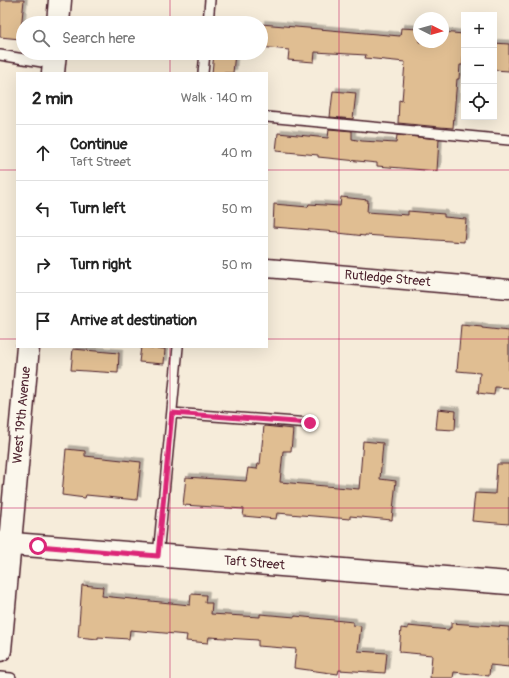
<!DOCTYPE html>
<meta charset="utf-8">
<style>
body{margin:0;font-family:Pangolin,sans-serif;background:#f6f6f6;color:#222}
.controls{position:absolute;right:12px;top:12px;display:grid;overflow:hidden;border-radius:0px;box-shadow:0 4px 16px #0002}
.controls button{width:36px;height:36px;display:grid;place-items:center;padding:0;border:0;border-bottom:1px solid #e0e0e0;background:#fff;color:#222;font:20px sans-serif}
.compass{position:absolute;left:413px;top:12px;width:36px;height:36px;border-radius:50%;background:#fff;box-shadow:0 4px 16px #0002;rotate:95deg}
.stop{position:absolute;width:12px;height:12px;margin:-9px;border:3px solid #db2777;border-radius:50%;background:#fff}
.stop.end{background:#db2777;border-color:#fff;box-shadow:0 1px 4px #0008}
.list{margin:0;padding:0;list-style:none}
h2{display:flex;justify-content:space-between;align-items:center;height:52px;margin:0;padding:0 16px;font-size:17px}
h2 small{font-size:13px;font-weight:400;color:#767676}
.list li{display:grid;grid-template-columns:26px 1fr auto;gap:12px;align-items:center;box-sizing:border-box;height:56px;padding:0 16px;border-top:1px solid #e0e0e0}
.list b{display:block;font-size:15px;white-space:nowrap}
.list p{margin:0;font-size:13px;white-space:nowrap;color:#767676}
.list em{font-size:13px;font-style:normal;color:#767676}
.icon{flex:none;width:22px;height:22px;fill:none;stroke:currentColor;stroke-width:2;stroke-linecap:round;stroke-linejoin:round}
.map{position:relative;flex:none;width:509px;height:678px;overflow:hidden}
.search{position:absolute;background:#fff;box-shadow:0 4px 16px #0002;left:16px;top:16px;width:252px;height:44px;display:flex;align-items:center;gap:10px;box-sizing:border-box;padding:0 14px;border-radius:22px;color:#767676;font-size:15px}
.panel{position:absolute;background:#fff;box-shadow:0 4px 16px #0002;left:16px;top:72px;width:252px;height:276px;border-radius:0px}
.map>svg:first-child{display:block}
.building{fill:#e0be92;stroke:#4a1f2b;filter:url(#shadow)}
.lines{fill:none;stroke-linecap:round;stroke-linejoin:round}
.service-casing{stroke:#4a1f2b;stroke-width:12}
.minor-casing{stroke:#4a1f2b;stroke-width:21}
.tertiary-casing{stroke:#4a1f2b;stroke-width:25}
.service{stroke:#fbf7ec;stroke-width:9}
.minor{stroke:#fbf7ec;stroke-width:18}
.tertiary{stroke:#fbf7ec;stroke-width:22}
.route{stroke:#db2777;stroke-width:5}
.grid{fill:none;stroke:#c2185b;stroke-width:1;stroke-opacity:0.55}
.labels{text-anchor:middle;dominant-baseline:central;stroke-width:3;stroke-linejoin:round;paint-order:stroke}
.street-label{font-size:13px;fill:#4a1f2b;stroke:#fbf7ec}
</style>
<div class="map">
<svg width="509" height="678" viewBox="0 0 509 678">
<defs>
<filter id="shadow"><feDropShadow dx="3.5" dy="-3.5" stdDeviation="0" flood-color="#0004"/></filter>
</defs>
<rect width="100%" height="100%" fill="#f6ecda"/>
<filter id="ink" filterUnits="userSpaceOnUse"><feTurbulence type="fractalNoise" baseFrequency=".025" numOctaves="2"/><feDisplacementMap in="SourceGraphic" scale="8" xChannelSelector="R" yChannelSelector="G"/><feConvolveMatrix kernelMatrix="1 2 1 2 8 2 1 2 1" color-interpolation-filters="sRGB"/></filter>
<g filter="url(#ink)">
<path class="building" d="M0 0H24L20 39 0 37Z
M261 24 400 36 401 28 419 29V42H443V32L463 34 462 38H464L463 65H460L459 79H457L453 128 440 127 398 123 399 100 402 101 405 62 365 58 366 55 315 52 314 62 288 60 289 50 261 47Z
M494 43 509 44V71L494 70Z
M214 53H235L233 73H212Z
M333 91 356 93 353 119 330 117Z
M329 129 352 131V139L362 141 396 143 397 135 439 139 437 171 377 166V163L318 157V155L276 151 278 133 328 138Z
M341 197 368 200 367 212 408 215V211L444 214V217L466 219 464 242 365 235V236L338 233V232L273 227 274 204 308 207 309 204 340 206Z
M461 325 482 327V328L509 331V388L495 387 494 395 478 393 480 373 457 371Z
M141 347 165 349 164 364 139 362Z
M73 349 119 353 118 373 71 370Z
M438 409 456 411 455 430 436 429Z
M264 426 293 429 291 451H283L280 482 359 489 363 441 383 443 380 479 396 481 392 520 350 516V519L277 513 276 519 243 516 244 509 183 505 186 477 246 481 248 468 257 469 258 464H260Z
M66 449 85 451V456L141 462 137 500 86 495 85 498 62 495Z
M497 464H509V524L472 521 475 493 495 494Z
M82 585 103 587 102 596 190 605 191 594 206 595 205 603H212L211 614 260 617V614L295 617V616L353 622V625L361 626 358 651 387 653 385 673 339 670 338 674 294 668 296 649 258 646V640L209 637 208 643 186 641 187 635 130 630 129 639 98 637V639L78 637Z
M451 623 509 627V667L490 665 489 676 454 672 453 678H430L432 655 399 652 401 628 408 629V626L449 630V628H451Z"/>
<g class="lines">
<defs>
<path id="service" d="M208 23 210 0
M0 55 54 64
M203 73 205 53
M267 117 509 140
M172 413 310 423
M158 556 178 347
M0 677 11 678"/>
<g id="minor">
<path id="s1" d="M267 268 509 289"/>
</g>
<g id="tertiary">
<path d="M58 23 60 0"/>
<path d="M53 73 55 53"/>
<path id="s2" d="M0 543 509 583"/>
<path id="s3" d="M0 650 28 347"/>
</g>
</defs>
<use href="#service" class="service-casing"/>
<use href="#minor" class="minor-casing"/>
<use href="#tertiary" class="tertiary-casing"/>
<use href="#service" class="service"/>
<use href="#minor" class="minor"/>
<use href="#tertiary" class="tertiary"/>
</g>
</g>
<g class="lines" filter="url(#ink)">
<path class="route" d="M38 546 158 556 172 413 310 423"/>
</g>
<path class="grid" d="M170 0V23M339 0V678M170 53V73M0 170H17M267 170H509M0 339H17M267 339H509M170 347V678M0 508H509"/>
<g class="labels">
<g class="street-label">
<text stroke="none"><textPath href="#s1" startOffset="121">Rutledge Street</textPath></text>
<text stroke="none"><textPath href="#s3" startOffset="236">West 19th Avenue</textPath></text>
<text stroke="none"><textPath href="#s2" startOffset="255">Taft Street</textPath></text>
</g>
</g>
</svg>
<div class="controls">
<button>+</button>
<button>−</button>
<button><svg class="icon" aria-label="locate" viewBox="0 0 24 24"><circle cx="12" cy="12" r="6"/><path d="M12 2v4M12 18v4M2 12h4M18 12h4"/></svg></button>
</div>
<svg class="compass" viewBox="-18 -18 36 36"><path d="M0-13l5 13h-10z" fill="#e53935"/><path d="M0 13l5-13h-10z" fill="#767676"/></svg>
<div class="stop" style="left:38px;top:546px"></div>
<div class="stop end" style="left:310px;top:423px"></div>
<div class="search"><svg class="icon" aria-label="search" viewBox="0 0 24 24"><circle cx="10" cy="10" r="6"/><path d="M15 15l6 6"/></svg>Search here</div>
<section class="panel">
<h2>2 min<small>Walk · 140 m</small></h2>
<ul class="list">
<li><svg class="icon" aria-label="ahead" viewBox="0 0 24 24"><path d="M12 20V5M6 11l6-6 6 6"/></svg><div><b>Continue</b><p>Taft Street</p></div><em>40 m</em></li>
<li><svg class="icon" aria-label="left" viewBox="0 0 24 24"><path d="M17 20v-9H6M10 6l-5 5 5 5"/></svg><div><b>Turn left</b></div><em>50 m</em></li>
<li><svg class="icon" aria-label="right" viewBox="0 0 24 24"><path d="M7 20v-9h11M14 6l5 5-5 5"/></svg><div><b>Turn right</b></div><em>50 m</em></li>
<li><svg class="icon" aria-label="arrive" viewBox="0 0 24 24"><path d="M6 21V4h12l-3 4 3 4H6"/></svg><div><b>Arrive at destination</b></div></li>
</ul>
</section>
</div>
